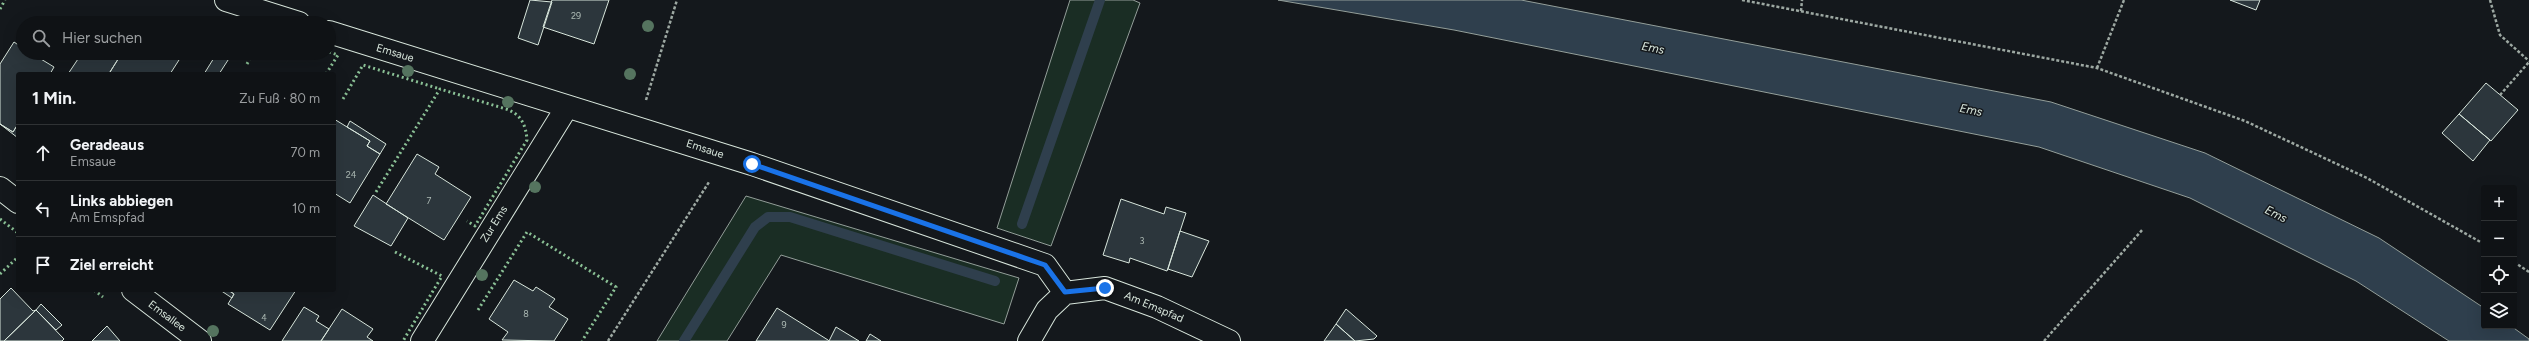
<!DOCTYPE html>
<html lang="de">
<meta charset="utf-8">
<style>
body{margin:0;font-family:Figtree,sans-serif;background:#181b1e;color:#f1f3f6}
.controls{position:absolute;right:12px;bottom:12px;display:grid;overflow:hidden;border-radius:4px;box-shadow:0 4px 16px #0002}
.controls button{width:36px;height:36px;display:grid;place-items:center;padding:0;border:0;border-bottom:1px solid #2f3234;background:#0f1215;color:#f1f3f6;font:20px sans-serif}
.stop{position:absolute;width:12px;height:12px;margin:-9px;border:3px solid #1a73e8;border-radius:50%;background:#fff}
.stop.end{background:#1a73e8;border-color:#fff;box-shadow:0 1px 4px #0008}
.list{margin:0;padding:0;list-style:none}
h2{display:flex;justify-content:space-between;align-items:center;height:52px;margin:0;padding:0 16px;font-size:17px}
h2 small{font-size:13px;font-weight:400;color:#9b9ea0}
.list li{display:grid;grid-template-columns:26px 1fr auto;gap:12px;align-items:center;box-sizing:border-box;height:56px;padding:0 16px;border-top:1px solid #2f3234}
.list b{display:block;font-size:15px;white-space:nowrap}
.list p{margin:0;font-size:13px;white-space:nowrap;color:#9b9ea0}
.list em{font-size:13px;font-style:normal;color:#9b9ea0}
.icon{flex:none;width:22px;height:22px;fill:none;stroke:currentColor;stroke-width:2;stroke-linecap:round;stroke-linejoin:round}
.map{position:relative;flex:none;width:2529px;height:341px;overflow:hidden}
.search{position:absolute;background:#0f1215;box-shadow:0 4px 16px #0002;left:16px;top:16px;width:320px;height:44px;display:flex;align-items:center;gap:10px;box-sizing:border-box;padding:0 14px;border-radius:22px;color:#9b9ea0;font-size:15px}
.panel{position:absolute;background:#0f1215;box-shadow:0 4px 16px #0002;left:16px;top:72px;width:320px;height:220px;border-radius:4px}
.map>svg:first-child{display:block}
.green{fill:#1a2d24;stroke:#939e99}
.water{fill:#2f3f4d;stroke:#939e99}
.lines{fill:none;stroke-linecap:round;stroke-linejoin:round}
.stream{stroke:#2f3f4d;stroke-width:10}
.building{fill:#2c363c;stroke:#d8e6dc}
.minor-casing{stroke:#d8e6dc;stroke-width:24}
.path{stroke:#9da8a2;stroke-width:2.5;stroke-dasharray:3 2;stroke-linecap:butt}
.minor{stroke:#14181c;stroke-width:22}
.hedge{stroke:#8ac095;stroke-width:3;stroke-dasharray:2 3;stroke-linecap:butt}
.tree{fill:#55745f}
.route{stroke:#1a73e8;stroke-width:5}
.labels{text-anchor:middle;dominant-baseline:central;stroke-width:3;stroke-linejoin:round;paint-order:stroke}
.number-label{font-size:9px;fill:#adbab4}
.street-label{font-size:11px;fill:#d8e6dc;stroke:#14181c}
.water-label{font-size:12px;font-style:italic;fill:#d8e6dc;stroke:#14181c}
</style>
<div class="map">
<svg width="2529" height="341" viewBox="0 0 2529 341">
<rect width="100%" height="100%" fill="#14181c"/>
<path class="green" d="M1070 0H1133L1140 3 1051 246 997 228Z
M746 196 1019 278 1004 324 781 255 727 341H657Z"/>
<path class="water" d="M1278 0H1521L2051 102 2205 153 2379 238 2484 308V326H2511L2529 339V341H2449L2356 281 2190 198 2039 147 1454 30Z"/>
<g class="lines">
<path class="stream" d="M1022 224 1100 0
M684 341 755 227 768 217H790L995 281"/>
</g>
<path class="building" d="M530 0 552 2 538 45 518 38Z
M552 0H609L594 44 543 27Z
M2230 0H2260L2256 10Z
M14 42 23 48V53H31L54 67 50 74H18V124L13 132 0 124V64Z
M82 53H116L120 56 110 72 112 74H68Z
M122 53H167L179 60 170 74H112L110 72Z
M217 53H224L230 57 219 74H204Z
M2486 83 2518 110 2491 141 2459 114Z
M2459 114 2490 140 2473 161 2442 133Z
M334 119 370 141 367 146 380 154 350 203 334 193Z
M350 121 386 144 380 154 367 146 370 141 347 127Z
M0 124 13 132 18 124V138Z
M417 154 439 167 435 174 471 197 444 240 386 204Z
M373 195 408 218 391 246 354 226Z
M1121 199 1164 214 1166 207 1186 213 1167 271 1130 258 1129 263 1103 255Z
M1180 231 1209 241 1192 277 1168 269Z
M514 280 533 291 536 287 555 299 549 307 568 319 554 341 502 340 508 332 489 319Z
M11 288 33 311 36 310 4 341H0V299Z
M220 290H228L234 294 232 298Z
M228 290H296L270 330 228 304 234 294Z
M41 304 62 325 56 330 36 310Z
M304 307 319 316 316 321 329 329 321 341H282Z
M777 308 828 340 829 341H756Z
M342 309 373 329 367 337 373 341H321Z
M1346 309 1377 336 1374 339 1355 341 1336 324Z
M36 310 64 339 62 341H4Z
M1336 324 1355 341H1324Z
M107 326 120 341H92Z
M836 327 859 341H829Z
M870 334 881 341H866Z"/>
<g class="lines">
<defs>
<path id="minor" d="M226 0 299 23
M329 32 752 164 1045 265 1065 293
M0 188 18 202
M133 290 200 341
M422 341 567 107
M1029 341 1047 310 1065 293 1105 288 1157 307 1229 341"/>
</defs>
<use href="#minor" class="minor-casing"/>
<path class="path" d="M1742 0 2097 68 2245 121 2367 178 2484 244
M2490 0 2500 35 2529 61
M1801 11 1802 0
M2097 68 2124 0
M2500 95 2529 62
M646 100 677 0
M2514 262 2529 272
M608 341 709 182
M2044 341 2143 229"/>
<use href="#minor" class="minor"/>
<path class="hedge" d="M0 9 5 0
M247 64 253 53
M326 74 338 55 329 52
M343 99 363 65 440 89
M376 192 440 89 506 109C521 114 526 125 527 140L475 226 467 221
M0 219 18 233
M395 252 442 276 403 341
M0 274 18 257
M94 290 103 297
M478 310 527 232 616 287 582 341"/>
</g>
<g class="tree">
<circle cx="648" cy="26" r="6"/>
<circle cx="408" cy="71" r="6"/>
<circle cx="630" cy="74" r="6"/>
<circle cx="508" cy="102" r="6"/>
<circle cx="535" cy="187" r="6"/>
<circle cx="482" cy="275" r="6"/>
<circle cx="213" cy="331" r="6"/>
</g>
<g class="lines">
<path class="route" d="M752 164 1045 265 1065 292 1105 288"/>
</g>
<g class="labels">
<g class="number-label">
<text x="576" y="15">29</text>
<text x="351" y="174">24</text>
<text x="429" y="200">7</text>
<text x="1142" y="240">3</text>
<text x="526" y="313">8</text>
<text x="264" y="317">4</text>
<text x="784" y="324">9</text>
</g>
<g class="street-label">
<text transform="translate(395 53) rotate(17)">Emsaue</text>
<text transform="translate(705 149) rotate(18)">Emsaue</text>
<text transform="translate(494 224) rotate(-58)">Zur Ems</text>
<text transform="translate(1154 307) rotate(23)">Am Emspfad</text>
<text transform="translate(167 316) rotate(37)">Emsallee</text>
</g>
<g class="water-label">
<text transform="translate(1653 48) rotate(11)">Ems</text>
<text transform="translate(1971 110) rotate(11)">Ems</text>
<text transform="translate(2276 214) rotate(26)">Ems</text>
</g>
</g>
</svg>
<div class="controls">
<button>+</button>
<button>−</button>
<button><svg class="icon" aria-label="locate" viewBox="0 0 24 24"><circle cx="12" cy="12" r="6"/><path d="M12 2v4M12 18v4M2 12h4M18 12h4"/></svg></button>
<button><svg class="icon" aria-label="layers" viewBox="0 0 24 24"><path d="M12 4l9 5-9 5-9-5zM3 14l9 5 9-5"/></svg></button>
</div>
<div class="stop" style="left:752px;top:164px"></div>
<div class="stop end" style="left:1105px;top:288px"></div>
<div class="search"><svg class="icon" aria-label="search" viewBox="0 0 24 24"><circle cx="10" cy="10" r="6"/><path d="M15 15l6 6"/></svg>Hier suchen</div>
<section class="panel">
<h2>1 Min.<small>Zu Fuß · 80 m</small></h2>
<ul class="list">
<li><svg class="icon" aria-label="ahead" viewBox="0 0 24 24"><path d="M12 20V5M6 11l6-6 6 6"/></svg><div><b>Geradeaus</b><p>Emsaue</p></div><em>70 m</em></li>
<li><svg class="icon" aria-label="left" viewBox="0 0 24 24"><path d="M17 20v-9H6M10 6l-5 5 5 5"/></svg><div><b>Links abbiegen</b><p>Am Emspfad</p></div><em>10 m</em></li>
<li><svg class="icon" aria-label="arrive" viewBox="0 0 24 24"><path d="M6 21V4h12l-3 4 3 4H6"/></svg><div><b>Ziel erreicht</b></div></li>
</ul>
</section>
</div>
